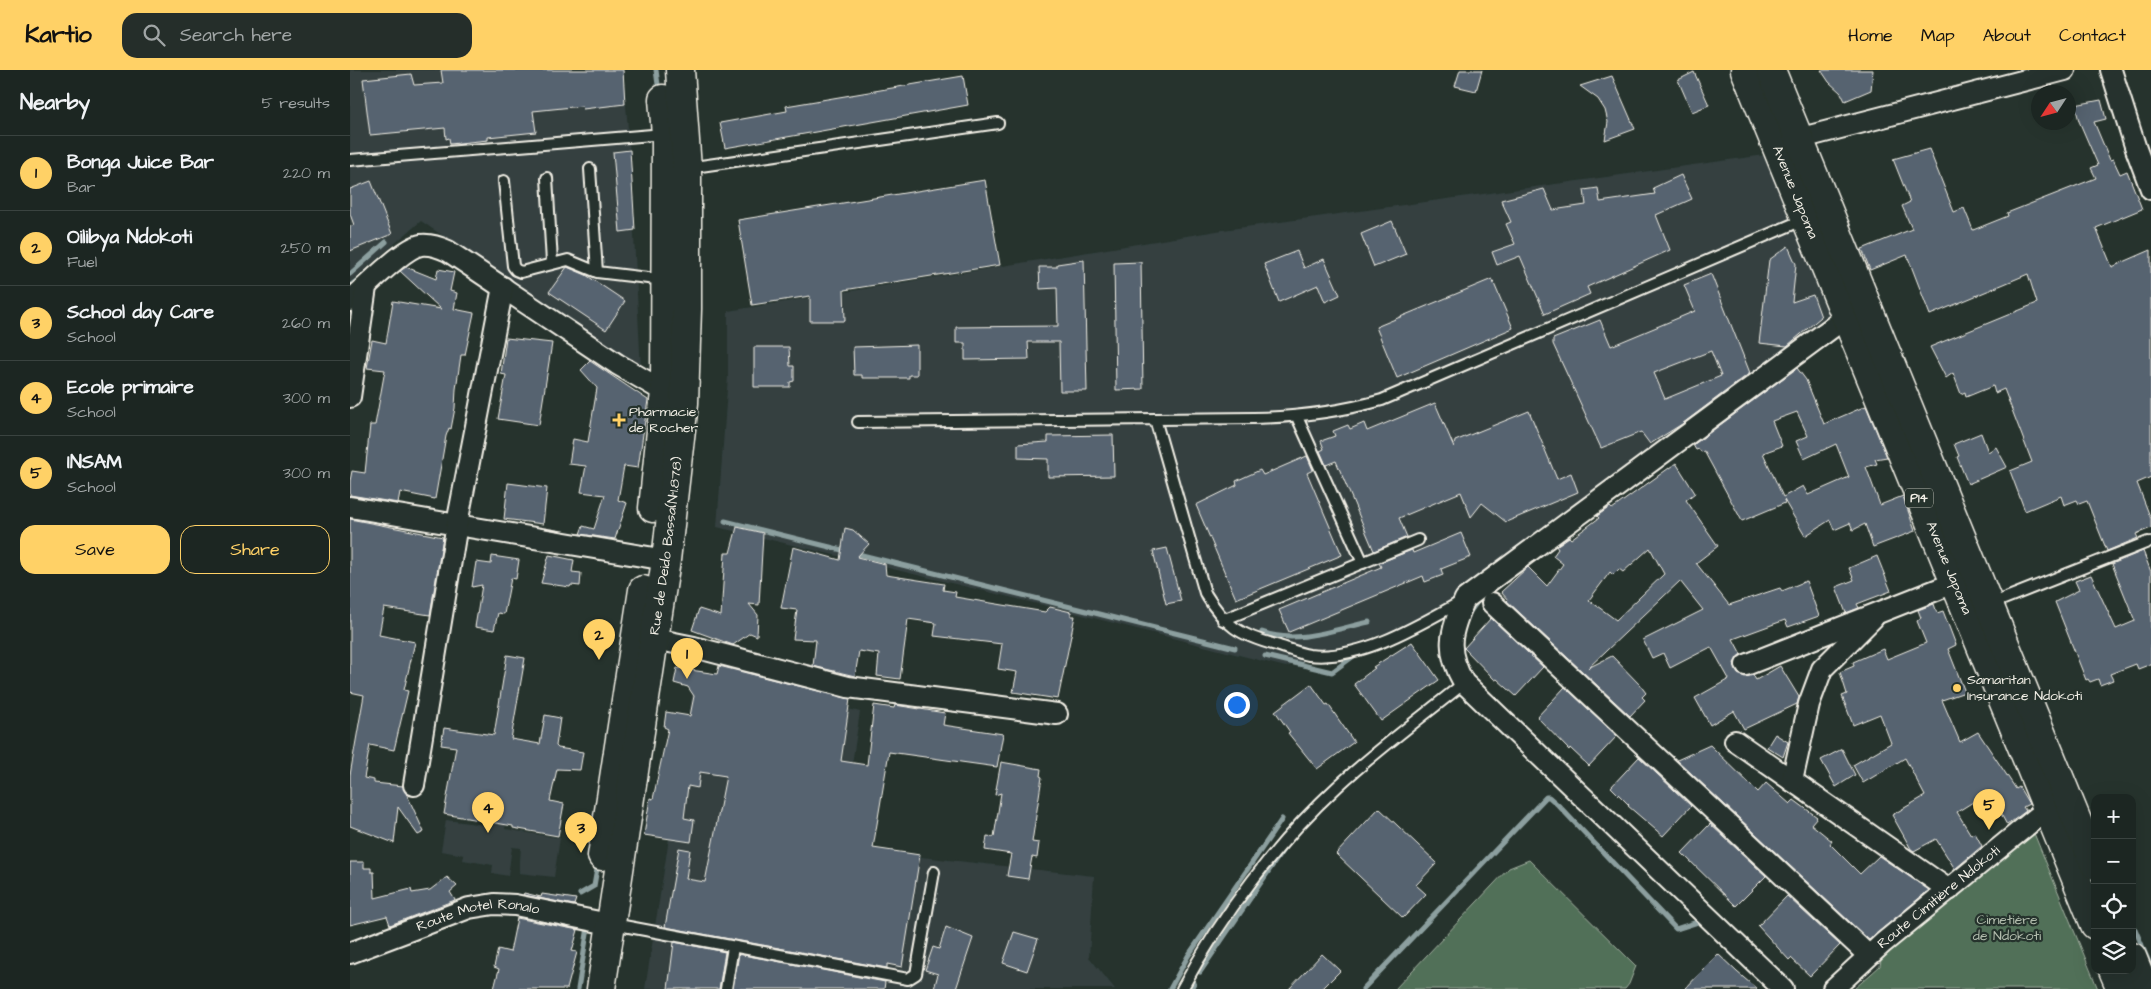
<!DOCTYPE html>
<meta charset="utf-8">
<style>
body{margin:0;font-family:"Architects Daughter",sans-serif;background:#252e2a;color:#f1f3f6}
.controls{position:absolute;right:15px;bottom:15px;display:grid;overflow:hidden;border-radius:10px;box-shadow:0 5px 20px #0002}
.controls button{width:45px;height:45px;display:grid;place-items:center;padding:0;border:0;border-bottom:1px solid #3a4340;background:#1c2622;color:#f1f3f6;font:25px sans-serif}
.compass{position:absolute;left:1681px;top:15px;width:45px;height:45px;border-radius:50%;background:#1c2622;box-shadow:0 5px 20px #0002;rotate:234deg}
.you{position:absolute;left:886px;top:634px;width:18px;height:18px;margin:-12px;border:4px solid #fff;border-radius:50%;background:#1a73e8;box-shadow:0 0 0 8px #1a73e833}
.badge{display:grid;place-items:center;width:32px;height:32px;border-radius:50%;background:#ffd166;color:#111;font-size:16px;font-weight:700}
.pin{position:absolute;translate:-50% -41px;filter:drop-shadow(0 1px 2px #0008)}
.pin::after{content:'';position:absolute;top:26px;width:18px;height:15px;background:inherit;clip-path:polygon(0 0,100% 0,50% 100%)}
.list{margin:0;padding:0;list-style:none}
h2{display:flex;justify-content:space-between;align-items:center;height:65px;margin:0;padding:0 20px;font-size:21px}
h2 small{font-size:16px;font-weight:400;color:#a0a5a5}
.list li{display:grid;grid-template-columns:32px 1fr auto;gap:15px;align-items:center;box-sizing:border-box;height:75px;padding:0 20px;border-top:1px solid #3a4340}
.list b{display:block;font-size:19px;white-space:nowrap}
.list p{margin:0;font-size:16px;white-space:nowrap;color:#a0a5a5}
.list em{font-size:16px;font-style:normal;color:#a0a5a5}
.actions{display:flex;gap:10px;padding:15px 20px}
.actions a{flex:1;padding:11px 0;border:1px solid #ffd166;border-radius:15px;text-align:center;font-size:18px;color:#ffd166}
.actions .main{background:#ffd166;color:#111}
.icon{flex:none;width:28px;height:28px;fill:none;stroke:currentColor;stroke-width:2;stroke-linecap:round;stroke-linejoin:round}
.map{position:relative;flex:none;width:1801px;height:919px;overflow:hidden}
header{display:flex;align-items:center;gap:30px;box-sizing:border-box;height:70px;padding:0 25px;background:#ffd166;color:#111}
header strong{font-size:24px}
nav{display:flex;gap:28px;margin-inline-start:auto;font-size:18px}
.search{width:350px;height:45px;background:#252e2a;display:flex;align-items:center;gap:12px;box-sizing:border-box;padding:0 18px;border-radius:15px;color:#a0a5a5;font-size:19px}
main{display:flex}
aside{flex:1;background:#1c2622}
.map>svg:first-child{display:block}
.built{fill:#344141}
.green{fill:#516f58;stroke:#a2b0a0}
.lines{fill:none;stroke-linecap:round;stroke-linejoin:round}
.stream{stroke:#8c9f9f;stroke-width:5}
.building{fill:#566370;stroke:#f4f1e8;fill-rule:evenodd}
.lane-casing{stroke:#f4f1e8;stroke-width:14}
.street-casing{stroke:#f4f1e8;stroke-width:24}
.secondary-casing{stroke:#f4f1e8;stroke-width:31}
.primary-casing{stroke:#f4f1e8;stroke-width:31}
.lane{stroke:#26332d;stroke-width:10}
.street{stroke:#26332d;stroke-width:20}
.secondary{stroke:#26332d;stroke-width:28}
.primary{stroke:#26332d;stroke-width:28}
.poi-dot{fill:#ffd166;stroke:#26332d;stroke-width:2}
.labels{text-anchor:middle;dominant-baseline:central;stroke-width:4.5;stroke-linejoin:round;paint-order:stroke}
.shield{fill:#26332d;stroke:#b6b8b0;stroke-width:1}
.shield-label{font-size:12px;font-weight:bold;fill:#f4f1e8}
.street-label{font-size:14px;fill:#f4f1e8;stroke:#26332d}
.poi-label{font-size:14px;fill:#f4f1e8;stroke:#26332d;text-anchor:start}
.park-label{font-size:14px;fill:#b3bdae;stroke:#26332d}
</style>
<header>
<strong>Kartio</strong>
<div class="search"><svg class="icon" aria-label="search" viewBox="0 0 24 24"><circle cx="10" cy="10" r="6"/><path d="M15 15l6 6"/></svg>Search here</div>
<nav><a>Home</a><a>Map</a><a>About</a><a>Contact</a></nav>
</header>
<main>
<aside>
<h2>Nearby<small>5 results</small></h2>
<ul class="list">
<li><span class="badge">1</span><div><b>Bonga Juice Bar</b><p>Bar</p></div><em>220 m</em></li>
<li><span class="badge">2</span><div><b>Oilibya Ndokoti</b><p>Fuel</p></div><em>250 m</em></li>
<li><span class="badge">3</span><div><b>School day Care</b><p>School</p></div><em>260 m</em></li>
<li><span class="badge">4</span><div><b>Ecole primaire</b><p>School</p></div><em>300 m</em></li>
<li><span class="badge">5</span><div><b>INSAM</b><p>School</p></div><em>300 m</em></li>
</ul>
<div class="actions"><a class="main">Save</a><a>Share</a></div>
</aside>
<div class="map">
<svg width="1801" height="919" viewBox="0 0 1801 919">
<rect width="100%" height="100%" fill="#26332d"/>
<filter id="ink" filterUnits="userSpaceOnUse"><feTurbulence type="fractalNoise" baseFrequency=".02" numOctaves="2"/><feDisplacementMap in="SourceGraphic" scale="10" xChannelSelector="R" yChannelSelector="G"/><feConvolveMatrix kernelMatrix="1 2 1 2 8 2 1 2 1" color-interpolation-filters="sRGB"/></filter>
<g filter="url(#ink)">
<path class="built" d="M0 0H273L279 71 291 300 71 151 0 212Z
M1415 85 1489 253 1119 523 1068 552 936 597 705 538 367 457 378 306V241L873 160Z
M346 600 510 642 489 778 744 806 739 887 765 919H295Z
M146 720 161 723 155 759 210 768 204 807 169 803 171 778 162 777 158 806 142 803 143 795 113 790 114 785 91 781 96 750 141 756Z"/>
<path class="green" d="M1681 756 1748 919H1504L1530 896 1533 879Z
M1179 790 1286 896 1279 914 1275 919H1045L1159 798Z"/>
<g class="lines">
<path class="stream" d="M306 0 309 22
M0 204 36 172
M0 216 16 203
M375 451 496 481
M504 483 885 578
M1119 543 1130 528
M912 562C946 575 986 559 1019 552
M915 586 982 602 1009 582
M230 824 244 816 248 793
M1785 859 1801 897
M850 902 935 777
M228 919 238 857
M820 919 838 886 932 749
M841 919 844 913
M1013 919 1196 727H1199L1208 735 1326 859 1354 850"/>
</g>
<path class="building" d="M91 0H273L275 34 233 39 232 36 183 41 186 62 138 67V70L100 74 99 68 96 69 95 58 20 65 13 9 61 4 64 15 93 13Z
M1110 0H1132L1126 21 1105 16Z
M1471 0H1523L1521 20 1495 31 1491 23 1479 12Z
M1344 2 1359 35 1342 42 1328 10Z
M613 6 618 35 375 78 370 53 437 41 436 36Z
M1262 6 1285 59 1255 70 1258 52 1255 40 1248 29 1230 16Z
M1751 30 1756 49 1744 52 1760 90 1763 89 1770 104 1777 101 1792 139 1746 158 1762 197 1801 180V407L1787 413 1801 449V458L1786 464 1788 468 1757 481 1737 431 1729 434 1727 430 1714 435 1711 426 1675 441 1660 401 1682 392 1654 319 1645 323 1643 316 1616 327 1615 322 1611 324 1603 303 1596 308 1580 277 1687 233 1678 204 1580 245 1557 185 1520 200 1512 179 1562 159 1552 136 1560 132 1543 89 1579 79 1604 142 1614 138 1623 160 1658 146 1657 143 1746 108 1741 98 1748 95 1729 51 1725 35Z
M280 80 285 160 270 162 263 82Z
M1331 105 1342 129 1306 145 1320 180 1237 217 1240 224 1195 244 1170 186 1147 195 1142 182 1165 174 1156 154 1161 152 1151 130 1194 119 1203 140 1236 135 1234 120 1248 118 1250 132 1305 124 1303 118Z
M635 110 650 195 494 220 495 251H460V226L402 235 388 150Z
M21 111 42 164 0 181V157L4 155 0 144V119Z
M1042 151 1056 184 1024 197 1011 164Z
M1438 176 1446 194 1442 232 1463 225 1471 247 1437 276 1409 273 1419 190Z
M947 181 954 198 974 189 990 225 975 232 968 215 929 232 914 194Z
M734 190 737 321H710L709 272H678L679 289 615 290V273H606V257L708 256 707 218 690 219 689 197H707V194Z
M791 192 793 319 766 320 764 193Z
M56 197 86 209 88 199 104 202 100 221 107 223 104 239 124 243 115 285H111L106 319 105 338 101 359 99 358 96 366 85 429 50 422 48 433 0 425V411L2 401 15 403 20 355H25L35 300 17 298 22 270 36 273 43 231 91 239 50 201Z
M217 197 236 205 275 231 256 260 199 222Z
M1361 204 1400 303 1332 354 1300 374 1291 362 1251 378 1203 274V269L1250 250 1261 276 1345 241 1334 215ZM1361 281 1371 306 1315 329 1304 303Z
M1142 209 1163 258 1047 308 1026 257Z
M156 268 202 273 189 355 148 349 156 305 151 304Z
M567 275V305H559V308H512V305H504L503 277Z
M404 277H439L440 296H444V311L440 312V317H404Z
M240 291 298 330 288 398 274 396 268 430 277 433 265 469 230 464 233 456 244 459 255 425 231 422 236 396 219 394 223 369 238 372 247 318 231 300Z
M1447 298 1456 310 1474 354 1516 336 1537 387 1525 389 1527 394 1516 397 1530 435 1553 426 1565 461 1523 477 1515 454 1503 460 1500 453 1484 460 1480 450 1455 466 1434 430 1435 433 1392 451 1354 381 1351 382 1349 379 1346 380 1343 375ZM1447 342 1458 366 1446 371 1454 389 1486 374 1499 407 1458 425 1453 416 1433 427 1413 383 1432 376 1422 351Z
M1085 333 1104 377 1105 371 1179 341 1207 409 1221 403 1228 422 1156 452 1132 433 1121 447 1111 422 1049 448 1057 467 1024 481 986 391 976 395 970 381 974 379 971 371 985 366 983 361 998 355 1000 359 1014 353 1017 361Z
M1631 363 1638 382 1646 377 1657 397 1618 414 1607 387 1609 386 1604 374Z
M763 365 764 406 698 407V389L668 388V374L698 372V366Z
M957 386 963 400 957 403 992 485 886 529 846 435 887 415 886 411 910 400 913 405Z
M1326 393 1345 423 1336 430 1368 476 1346 493 1379 535 1430 518 1432 521 1456 511 1469 546 1438 557 1435 550 1383 569 1391 584 1384 593 1388 604 1395 607 1403 605 1406 610 1430 596 1449 627 1447 634 1394 659 1384 641 1360 655 1345 628 1379 609 1361 577 1320 598 1313 583 1302 588 1293 570 1353 540 1330 511 1238 598 1262 586 1290 615 1296 623 1292 627 1295 630 1280 646 1157 531 1158 530 1151 522 1178 497 1197 516 1213 494 1203 486 1208 479 1206 476 1219 467 1221 469 1249 448 1247 446 1260 437 1262 439ZM1300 478 1314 504 1266 550 1239 530 1260 502 1263 505 1269 499 1273 502Z
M158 413 197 418 193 454 154 449Z
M0 449 93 467 80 545 34 538 29 565 65 572 54 620 58 621 44 680 20 675 14 708 24 710V713L53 716 74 762 68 765 48 737 44 773 0 756V705L14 625 0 622Z
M387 457 413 463 409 535 399 534 408 545 407 566 400 563 383 575 342 560 349 539 371 546 375 483H380Z
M495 458 503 460 519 474 507 487 535 494 536 505 594 514 593 520 606 522 605 527 695 542 700 537 721 542V546H725L708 629 663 622 667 602 648 599 652 574 584 566 586 553 558 549 550 609 527 606 529 584 509 581 505 606 463 596 466 570 443 569 447 540 431 538 443 477 490 490Z
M1111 463 1121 487 1091 499 1093 505 1075 512 1073 506 939 562 929 540 1031 497 1029 493 1062 480 1063 483Z
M817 478 831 531 816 534 803 481Z
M1793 481 1801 502V594L1788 599 1786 594 1760 604 1763 610 1750 615 1748 609 1740 612 1738 609 1736 610 1705 532 1729 520 1725 511 1741 505 1766 559 1785 551 1762 494Z
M199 485 224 490 222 502 231 503 230 516 221 515 220 517 191 513Z
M142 486 169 490 166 509 161 508 154 544 148 543 144 560 125 557 132 515 122 517 126 492 141 494Z
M1527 486 1541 521 1507 534 1509 538 1496 543 1486 517 1504 510 1499 498Z
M1584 534 1587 543 1593 541 1606 575 1598 579 1615 622 1592 630 1610 672 1628 662 1666 719 1669 717 1679 734 1673 737 1676 741 1657 755 1639 722 1607 742 1621 765 1625 763 1632 776 1605 799 1586 769 1564 781 1561 779 1542 745 1575 726 1555 688 1513 713 1503 695 1541 673 1530 644 1503 655 1492 626 1497 624 1490 602 1504 596 1503 592 1533 579 1537 589 1576 573 1567 551 1571 548 1568 540Z
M1141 548 1193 597 1166 626 1147 609 1145 610 1114 578Z
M1062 572 1089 610 1031 651 1004 614 1025 598 1023 597Z
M157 585 175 588 161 669 190 674 195 645 210 648 206 676 208 678 233 682 230 700 207 699 200 731 214 734 208 766 163 758V756L94 744 106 677 91 675 94 658 144 665Z
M369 596 500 629 491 691 517 695 524 635 544 638 545 635 595 643 593 655 653 664 647 697 539 682 523 778 570 785 552 897 537 894V898L315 857 329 778 340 780 336 809 355 812 376 706 350 702 348 718 338 716 334 748 344 750 341 772 294 765 300 728 303 729 318 659 314 657 316 642 340 646 344 626 338 617 324 613 327 598 367 604Z
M961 614 976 635 978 634 1004 672 967 699 938 663 940 662 925 641Z
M1215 617 1267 666 1239 696 1220 678 1219 680 1187 647Z
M1425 664 1438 672 1433 687 1417 677Z
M1360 675 1408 722 1416 713 1440 734 1444 730 1467 747 1461 754 1482 771 1480 774 1510 804 1529 786 1579 820 1519 870 1327 690Z
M1492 679 1505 705 1486 717 1471 690Z
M1289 687 1341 736 1313 766 1278 736 1279 735 1261 717Z
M651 692 691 699 690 706 692 707 682 772 689 773 687 788 682 787 678 809 657 806 661 784 635 780 637 766 644 767 651 723 645 725Z
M1029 738 1087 793 1066 815 1076 824 1053 848 986 784Z
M1360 754 1416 806 1386 836 1332 783Z
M0 792H14V798H21V802H24L25 828 61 819 62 823 80 820 97 807 107 816 100 822 105 830 40 855 37 846 0 855Z
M174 823 191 827 192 824 226 829 224 835 173 825Z
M1437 826 1490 875 1460 906 1441 888 1439 890 1408 856Z
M167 848 228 860 222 881 227 882 217 919H144L149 899 144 897 148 879 160 882Z
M596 857 623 868 606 919H584L588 904 575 900 583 877 589 879Z
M664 862 688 869 677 901 653 893Z
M324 872 375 882 369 919H318Z
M389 884 535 912 534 919H383Z
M972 884 990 901 972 919H939Z
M1368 884 1387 902 1407 919H1335Z"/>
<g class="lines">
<defs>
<path id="lane" d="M0 90 314 64
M337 98 648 53
M240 99 247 202
M197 108 202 192
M154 111 163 196 166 200 171 202 218 190 247 202 315 210
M947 347 1013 493
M805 349 855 523C875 556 889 565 926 575 936 578 948 583 959 585 1010 591 1069 555 1112 531
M508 352 904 348C948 347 989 342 1032 330L1455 149
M1641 534 1798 472
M873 550 1068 470
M263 854 558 909 566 904 584 802
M376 919 383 877
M832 919C872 845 926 773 988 716 1028 679 1072 647 1114 613"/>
<g id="street">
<path d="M1761 0 1786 79 1801 119"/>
<path d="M1436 72 1715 0"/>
<path d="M0 231C14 218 55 177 71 175 81 174 89 177 98 181L267 294 315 322"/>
<path d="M0 327 16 217"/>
<path d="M0 437 316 490"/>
<path d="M1142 533 1518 885"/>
<path d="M305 569 344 577 498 617 707 644"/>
<path d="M1396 595 1604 513"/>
<path d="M1385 671 1599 820"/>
<path d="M1442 711 1459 634 1472 599 1523 548"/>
<path d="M64 715 107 454 153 217"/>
<path id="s1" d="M0 883 119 838 144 834 165 835 259 854"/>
<path d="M1433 919 1114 613C1095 580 1100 563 1115 529L1495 248 1508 243"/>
<path id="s2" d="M1483 919 1533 873 1697 739"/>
</g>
<g id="secondary">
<path d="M303 438 315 322 316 64 313 29"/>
<path d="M252 786 293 520"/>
<path id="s3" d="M251 919 316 490 334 333 337 239V99L330 0"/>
</g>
<g id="primary">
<path id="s4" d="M1395 0 1745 855"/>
<path d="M1421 0 1745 795"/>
<path d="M1782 887 1795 919"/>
<path d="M1763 900 1771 919"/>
</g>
</defs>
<use href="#lane" class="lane-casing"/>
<use href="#street" class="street-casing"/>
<use href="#secondary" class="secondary-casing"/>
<use href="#primary" class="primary-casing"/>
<use href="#lane" class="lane"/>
<use href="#street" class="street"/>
<use href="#secondary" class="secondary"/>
<use href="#primary" class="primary"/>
</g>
</g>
<g class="poi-dot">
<path d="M266.5 342.5h5v5h5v5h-5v5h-5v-5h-5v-5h5z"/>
<circle cx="1607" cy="618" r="5"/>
</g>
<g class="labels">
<rect class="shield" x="1555" y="418.5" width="28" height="19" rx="4"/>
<g class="shield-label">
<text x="1569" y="428">P14</text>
</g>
<g class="street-label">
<text stroke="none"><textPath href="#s4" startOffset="132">Avenue Japoma</textPath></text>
<text stroke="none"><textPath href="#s3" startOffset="448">Rue de Deido Bassa(N°1.878)</textPath></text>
<text stroke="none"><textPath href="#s4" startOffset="538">Avenue Japoma</textPath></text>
<text stroke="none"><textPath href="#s2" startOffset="140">Route Cimitière Ndokoti</textPath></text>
<text stroke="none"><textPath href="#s1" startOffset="135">Route Motel Ronalo</textPath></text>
</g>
<g class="poi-label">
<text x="279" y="342">Pharmacie<tspan x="279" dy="16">de Rocher</tspan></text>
<text x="1617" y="610">Samaritan<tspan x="1617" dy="16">Insurance Ndokoti</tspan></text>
</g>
<g class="park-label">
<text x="1657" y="850">Cimetière<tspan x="1657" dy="16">de Ndokoti</tspan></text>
</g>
</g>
</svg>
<div class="controls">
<button>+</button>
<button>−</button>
<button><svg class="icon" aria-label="locate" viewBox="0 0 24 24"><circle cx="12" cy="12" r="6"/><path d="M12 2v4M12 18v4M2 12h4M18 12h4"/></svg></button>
<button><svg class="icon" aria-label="layers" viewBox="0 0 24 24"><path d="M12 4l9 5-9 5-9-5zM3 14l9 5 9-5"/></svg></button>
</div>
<svg class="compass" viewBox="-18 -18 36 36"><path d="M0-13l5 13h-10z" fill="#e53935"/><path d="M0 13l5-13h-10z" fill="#a0a5a5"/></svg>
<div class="you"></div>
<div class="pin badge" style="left:337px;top:609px">1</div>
<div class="pin badge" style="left:249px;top:590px">2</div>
<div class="pin badge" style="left:231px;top:783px">3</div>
<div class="pin badge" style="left:138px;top:763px">4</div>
<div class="pin badge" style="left:1639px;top:760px">5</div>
</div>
</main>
